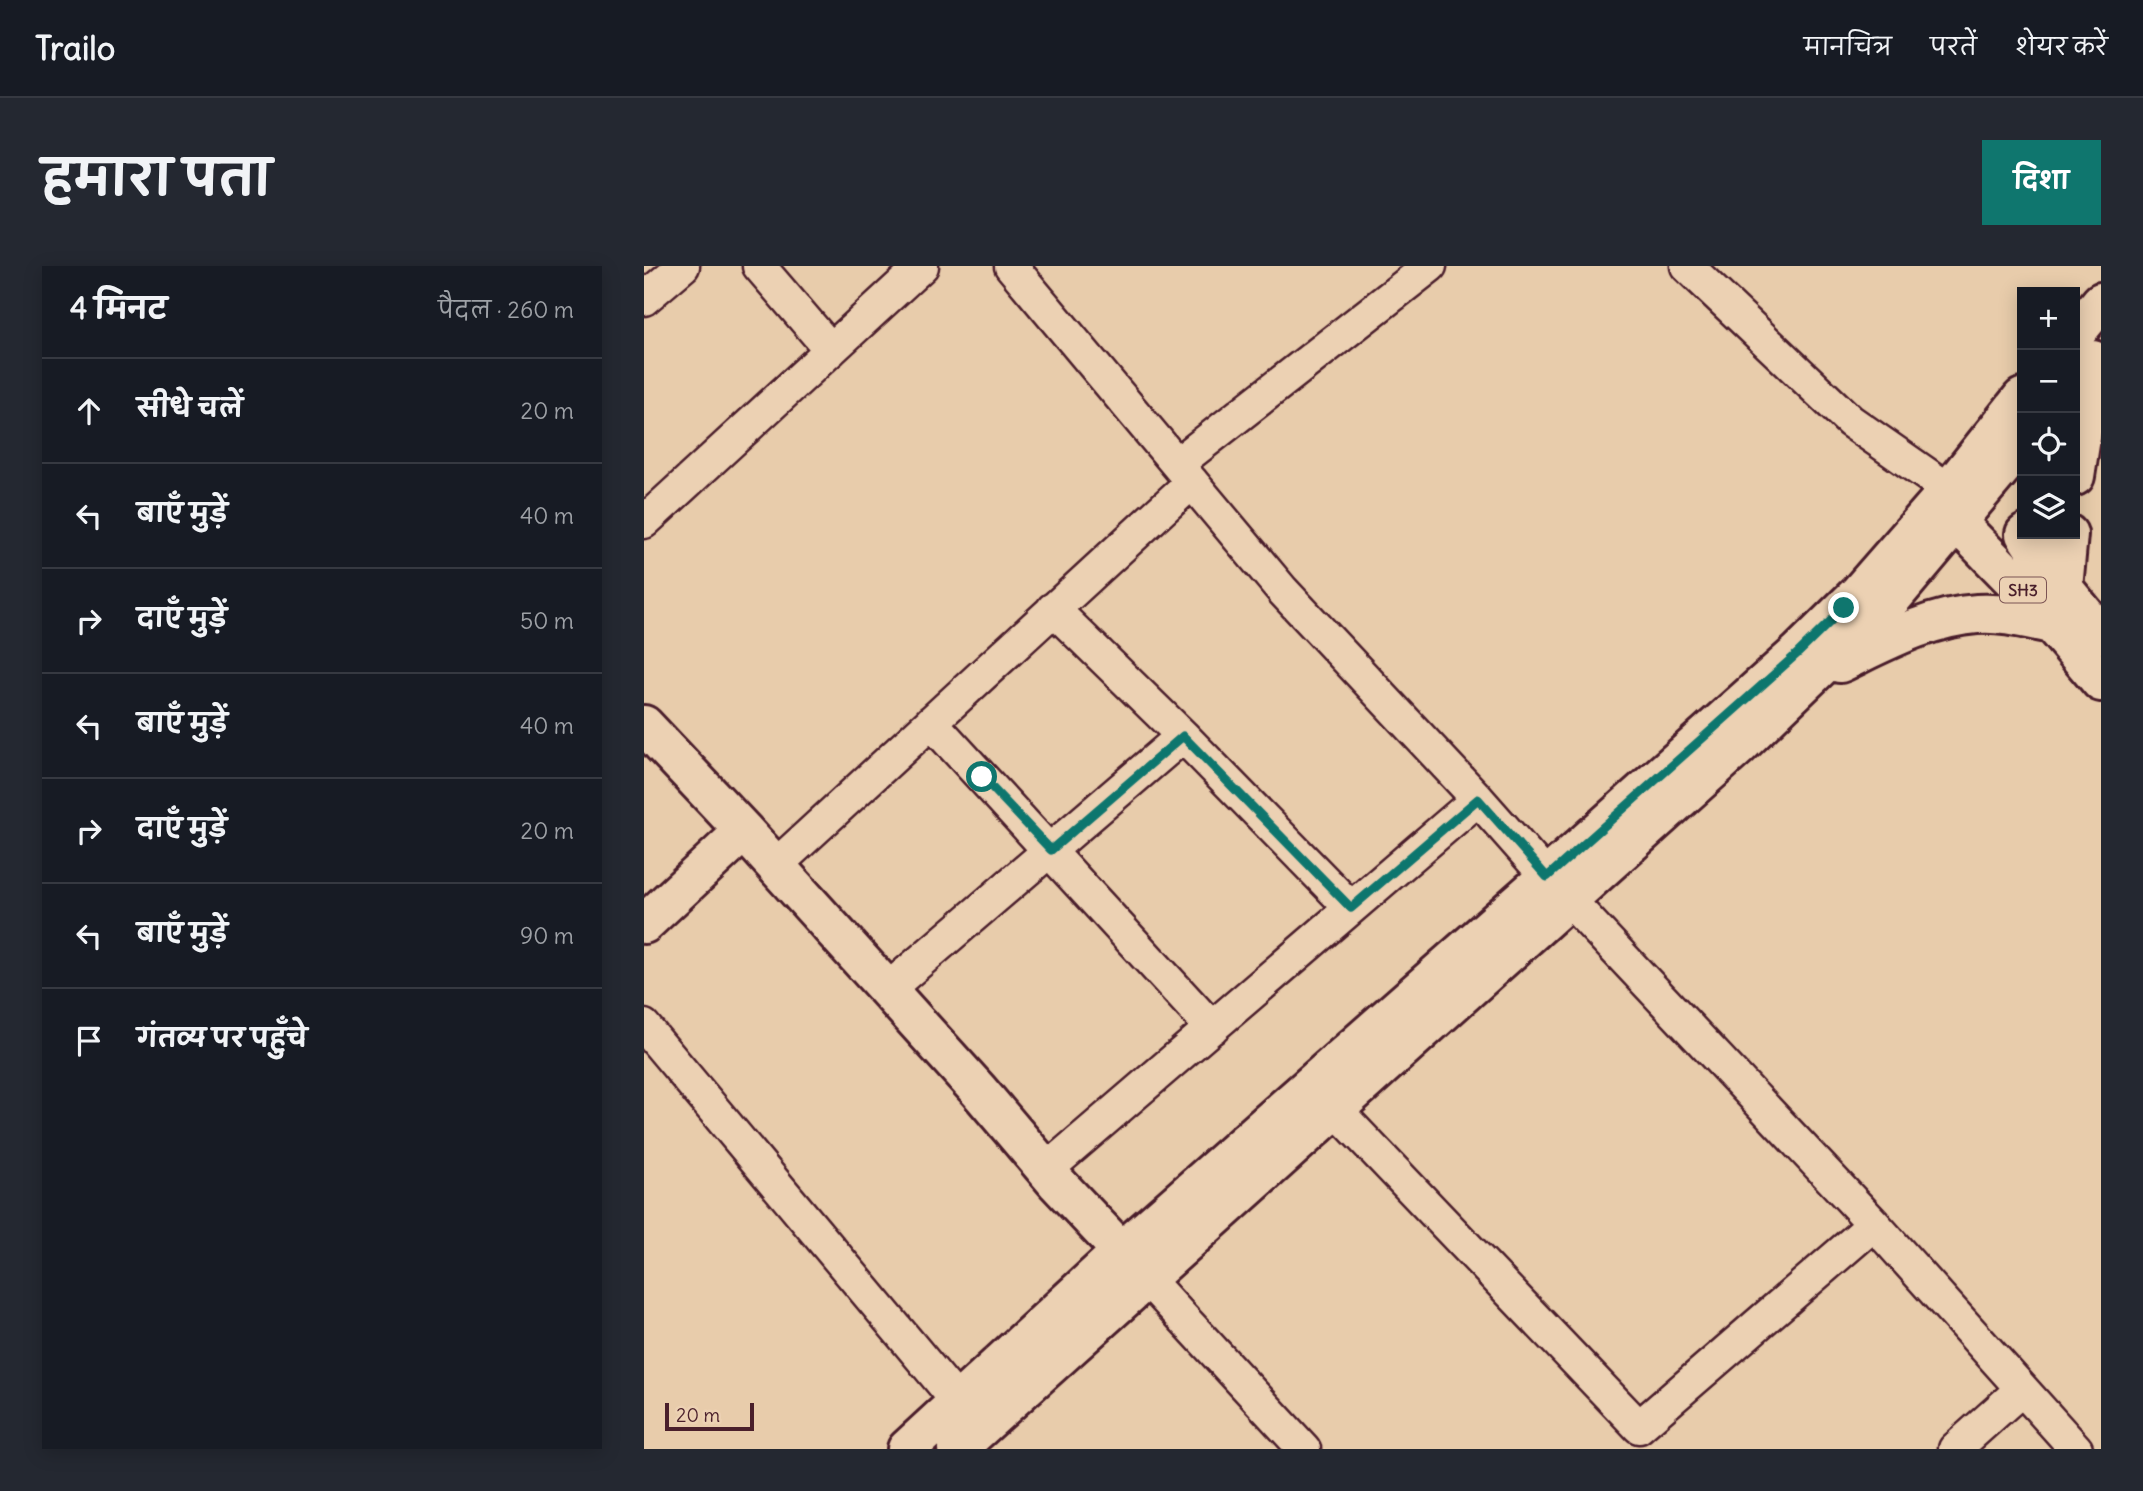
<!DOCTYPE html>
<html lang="hi">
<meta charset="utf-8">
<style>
body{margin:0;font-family:Delius,"Playpen Sans Deva",sans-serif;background:#242831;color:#f1f3f6}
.controls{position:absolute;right:21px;top:21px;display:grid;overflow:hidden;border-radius:0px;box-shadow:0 4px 18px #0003}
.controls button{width:63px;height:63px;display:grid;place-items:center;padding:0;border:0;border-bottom:2px solid #363941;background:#171b24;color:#f1f3f6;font:35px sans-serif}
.scale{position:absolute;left:21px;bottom:18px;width:89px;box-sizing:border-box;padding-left:7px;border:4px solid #4a1f2b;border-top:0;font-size:19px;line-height:24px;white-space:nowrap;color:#4a1f2b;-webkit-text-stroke:5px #ecd1b3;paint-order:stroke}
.stop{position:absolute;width:21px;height:21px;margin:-16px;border:5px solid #0f766e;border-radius:50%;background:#fff}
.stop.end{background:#0f766e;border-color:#fff;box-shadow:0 2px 7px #0008}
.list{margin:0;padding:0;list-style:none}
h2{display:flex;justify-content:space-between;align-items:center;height:91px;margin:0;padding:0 28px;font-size:30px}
h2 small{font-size:23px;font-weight:400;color:#9ea1a6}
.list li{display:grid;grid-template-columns:46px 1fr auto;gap:21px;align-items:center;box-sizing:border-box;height:105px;padding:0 28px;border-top:2px solid #363941}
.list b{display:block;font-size:26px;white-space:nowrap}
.list em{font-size:23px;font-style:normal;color:#9ea1a6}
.icon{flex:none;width:38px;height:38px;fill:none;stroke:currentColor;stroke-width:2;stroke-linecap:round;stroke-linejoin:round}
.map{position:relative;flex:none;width:1457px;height:1183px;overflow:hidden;border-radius:0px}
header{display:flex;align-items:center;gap:42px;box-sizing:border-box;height:98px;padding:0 35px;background:#171b24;border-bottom:2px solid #363941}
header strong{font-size:33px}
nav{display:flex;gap:38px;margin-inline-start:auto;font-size:24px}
.intro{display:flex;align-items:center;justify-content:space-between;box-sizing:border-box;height:168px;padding:0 42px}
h1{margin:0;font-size:49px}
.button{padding:18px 32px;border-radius:0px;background:#0f766e;color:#fff;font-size:24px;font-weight:700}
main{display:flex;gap:42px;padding:0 42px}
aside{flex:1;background:#171b24;border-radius:0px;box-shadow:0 4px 18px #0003}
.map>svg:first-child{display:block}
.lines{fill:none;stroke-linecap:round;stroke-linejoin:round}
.minor-casing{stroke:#4a1f2b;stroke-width:37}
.tertiary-casing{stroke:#4a1f2b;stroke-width:44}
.primary-casing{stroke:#4a1f2b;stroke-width:44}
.minor{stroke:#ecd1b3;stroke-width:32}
.tertiary{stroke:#ecd1b3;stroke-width:38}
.primary{stroke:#ecd1b3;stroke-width:38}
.route{stroke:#0f766e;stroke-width:9}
.labels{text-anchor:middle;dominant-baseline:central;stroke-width:6;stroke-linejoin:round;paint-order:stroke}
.shield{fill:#ecd1b3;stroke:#7b5454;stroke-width:2}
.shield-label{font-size:16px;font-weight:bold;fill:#4a1f2b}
</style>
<header>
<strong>Trailo</strong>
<nav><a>मानचित्र</a><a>परतें</a><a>शेयर करें</a></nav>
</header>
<div class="intro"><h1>हमारा पता</h1><a class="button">दिशा</a></div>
<main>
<aside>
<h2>4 मिनट<small>पैदल · 260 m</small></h2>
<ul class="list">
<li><svg class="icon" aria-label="ahead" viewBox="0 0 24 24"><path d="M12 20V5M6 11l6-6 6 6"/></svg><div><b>सीधे चलें</b></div><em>20 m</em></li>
<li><svg class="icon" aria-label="left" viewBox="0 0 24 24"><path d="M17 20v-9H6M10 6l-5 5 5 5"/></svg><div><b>बाएँ मुड़ें</b></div><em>40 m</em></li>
<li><svg class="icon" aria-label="right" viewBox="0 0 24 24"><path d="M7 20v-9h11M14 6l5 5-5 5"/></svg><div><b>दाएँ मुड़ें</b></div><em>50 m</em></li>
<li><svg class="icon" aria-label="left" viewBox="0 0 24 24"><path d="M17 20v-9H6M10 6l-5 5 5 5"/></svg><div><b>बाएँ मुड़ें</b></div><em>40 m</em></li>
<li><svg class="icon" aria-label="right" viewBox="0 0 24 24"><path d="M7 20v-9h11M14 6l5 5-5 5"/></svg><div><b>दाएँ मुड़ें</b></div><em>20 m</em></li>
<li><svg class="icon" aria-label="left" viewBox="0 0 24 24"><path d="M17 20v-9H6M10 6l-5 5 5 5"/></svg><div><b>बाएँ मुड़ें</b></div><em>90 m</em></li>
<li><svg class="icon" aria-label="arrive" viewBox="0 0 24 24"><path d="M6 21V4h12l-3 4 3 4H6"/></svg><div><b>गंतव्य पर पहुँचे</b></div></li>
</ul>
</aside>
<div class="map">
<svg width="1457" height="1183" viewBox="0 0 1457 1183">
<rect width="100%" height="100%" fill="#e8ccab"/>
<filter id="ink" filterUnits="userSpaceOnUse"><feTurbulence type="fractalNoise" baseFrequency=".0143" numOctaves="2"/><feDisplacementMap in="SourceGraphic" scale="14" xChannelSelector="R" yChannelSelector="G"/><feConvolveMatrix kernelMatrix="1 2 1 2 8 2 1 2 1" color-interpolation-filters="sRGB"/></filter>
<g filter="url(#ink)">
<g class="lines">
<defs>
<path id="minor" d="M115 0 187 84
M367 0 639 325 834 533 903 611
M1043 0 1206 155 1305 224
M0 33 39 0
M533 198 786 0
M0 256 278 0
M409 343 539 470 707 642
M287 456 568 762
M131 600 548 216
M924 633 1230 958 1432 1183
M244 723 539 470
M0 760 314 1136
M691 843 995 1161 1230 958
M402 904 834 533
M502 1012 660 1183
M1311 1183 1378 1123"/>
<path id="tertiary" d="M0 459 100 565 335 825 413 917 500 1009
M0 658 100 565"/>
<path id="primary" d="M1431 68 1457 36
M1431 210 1449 94
M1296 239 1378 323 1457 416
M1381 268 1402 301 1457 368
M1419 322 1424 268
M1196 397C1238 377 1285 351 1333 348 1358 346 1383 353 1407 358
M263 1183 478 985 903 611 1154 387 1215 327 1305 224 1378 132
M313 1183 1094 481 1250 330 1378 178"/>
</defs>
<use href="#minor" class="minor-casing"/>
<use href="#tertiary" class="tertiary-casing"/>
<use href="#primary" class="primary-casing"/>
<use href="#minor" class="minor"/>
<use href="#tertiary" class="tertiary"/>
<use href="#primary" class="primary"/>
</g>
</g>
<g class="lines" filter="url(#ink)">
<path class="route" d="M338 511 407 584 539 470 707 642 834 533 903 611 1154 387 1200 342"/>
</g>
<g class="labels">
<rect class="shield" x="1356" y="311.5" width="46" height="25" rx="5"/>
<g class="shield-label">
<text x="1379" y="324">SH3</text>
</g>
</g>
</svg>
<div class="controls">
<button>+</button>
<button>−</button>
<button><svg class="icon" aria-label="locate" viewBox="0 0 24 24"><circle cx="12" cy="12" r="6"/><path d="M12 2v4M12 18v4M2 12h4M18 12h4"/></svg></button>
<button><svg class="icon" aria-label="layers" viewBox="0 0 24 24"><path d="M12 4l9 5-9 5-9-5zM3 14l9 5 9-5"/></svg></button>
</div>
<div class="scale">20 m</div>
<div class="stop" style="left:338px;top:511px"></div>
<div class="stop end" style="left:1200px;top:342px"></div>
</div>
</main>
